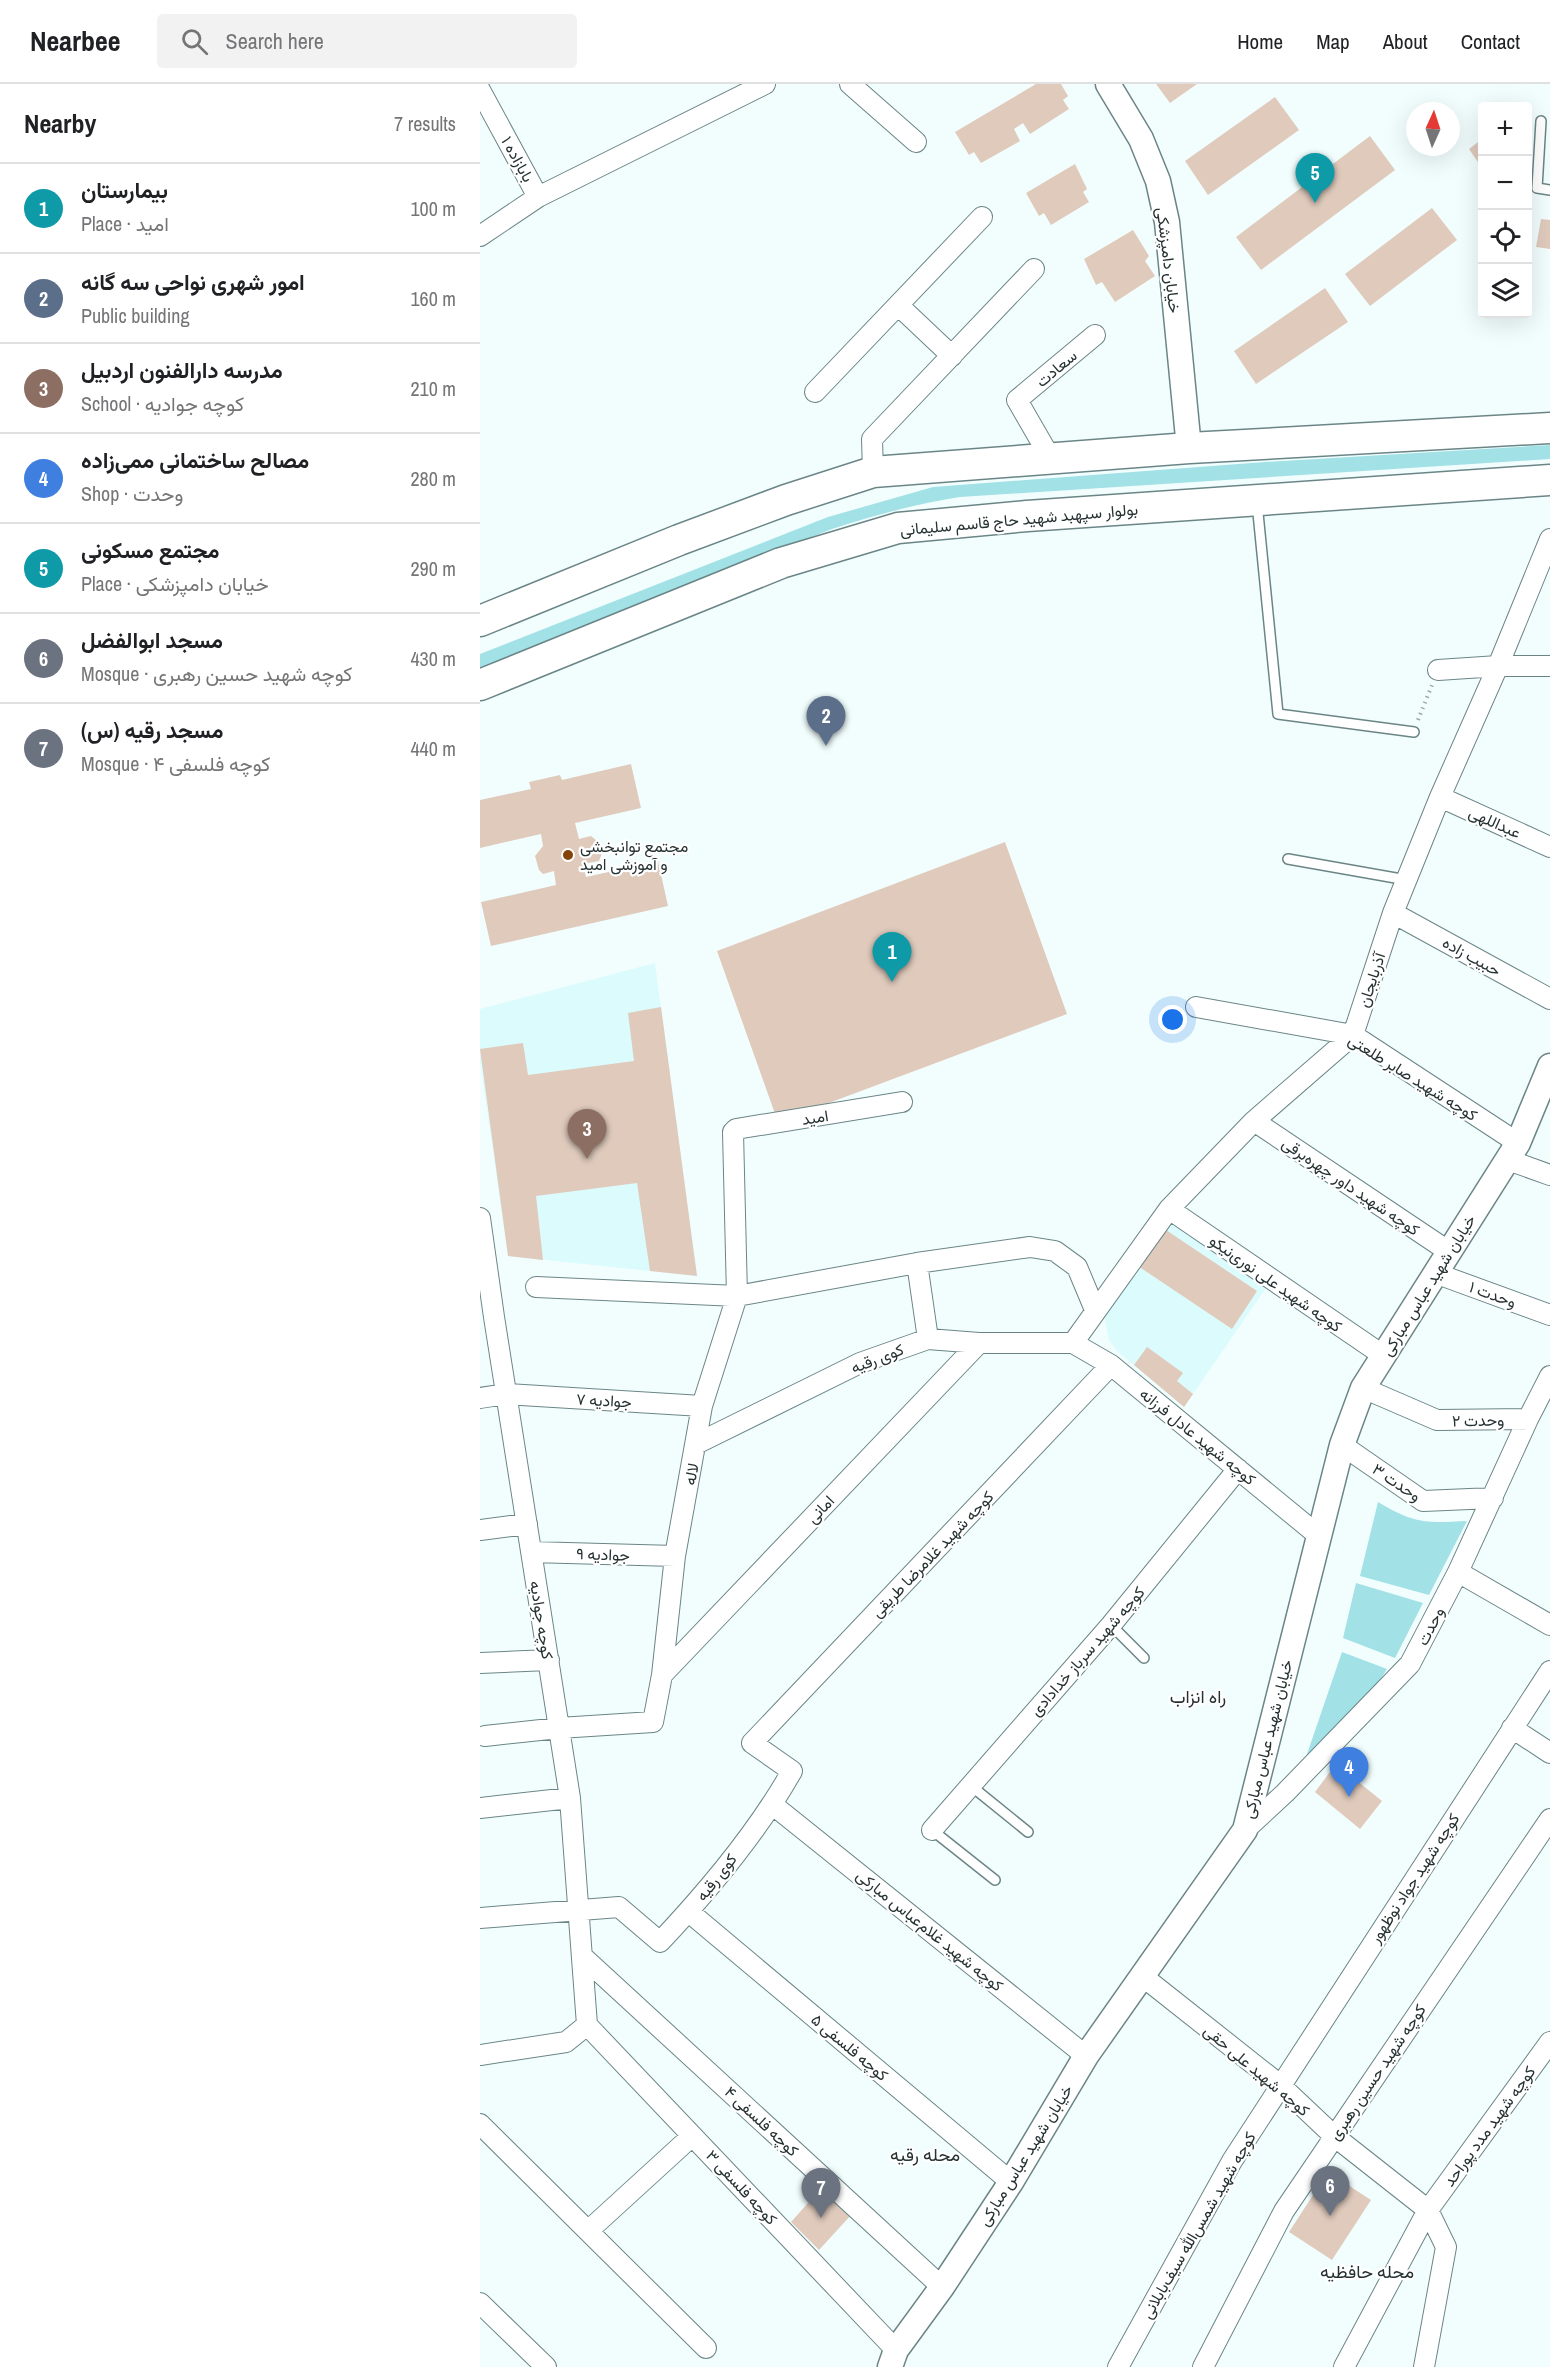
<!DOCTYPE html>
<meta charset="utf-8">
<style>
body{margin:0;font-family:"Archivo Narrow",Vazirmatn,sans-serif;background:#f2f2f2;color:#202124}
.controls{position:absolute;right:18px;top:18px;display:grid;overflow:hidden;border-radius:6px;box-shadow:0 6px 24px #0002}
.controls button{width:54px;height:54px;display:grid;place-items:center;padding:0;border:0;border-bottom:2px solid #e0e0e0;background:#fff;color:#202124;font:30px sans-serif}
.compass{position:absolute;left:926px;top:18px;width:54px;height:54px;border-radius:50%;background:#fff;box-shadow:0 6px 24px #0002;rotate:3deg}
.you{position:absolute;left:693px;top:936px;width:21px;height:21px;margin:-15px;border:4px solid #fff;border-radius:50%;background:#1a73e8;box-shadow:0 0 0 9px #1a73e833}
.badge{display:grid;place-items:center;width:39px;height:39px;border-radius:50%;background:#1a73e8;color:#fff;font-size:20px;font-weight:700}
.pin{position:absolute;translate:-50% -50px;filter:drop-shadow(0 2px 3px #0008)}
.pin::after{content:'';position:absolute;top:32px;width:21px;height:18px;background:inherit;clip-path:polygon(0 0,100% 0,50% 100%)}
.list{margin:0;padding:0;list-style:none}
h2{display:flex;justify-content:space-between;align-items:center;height:78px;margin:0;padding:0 24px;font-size:26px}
h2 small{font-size:20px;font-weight:400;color:#757577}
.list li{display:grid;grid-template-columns:39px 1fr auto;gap:18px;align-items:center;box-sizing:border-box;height:90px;padding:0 24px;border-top:2px solid #e0e0e0}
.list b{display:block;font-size:22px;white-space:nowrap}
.list p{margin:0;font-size:20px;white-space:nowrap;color:#757577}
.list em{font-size:20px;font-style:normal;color:#757577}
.icon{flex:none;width:33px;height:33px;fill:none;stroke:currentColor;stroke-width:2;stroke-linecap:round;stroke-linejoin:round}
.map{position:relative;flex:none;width:1070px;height:2283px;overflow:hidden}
header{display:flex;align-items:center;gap:36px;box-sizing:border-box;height:84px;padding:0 30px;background:#fff;border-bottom:2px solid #e0e0e0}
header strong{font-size:28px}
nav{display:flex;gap:33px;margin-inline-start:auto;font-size:21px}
.search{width:420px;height:54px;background:#f2f2f2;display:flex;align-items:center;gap:15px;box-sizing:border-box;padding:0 21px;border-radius:6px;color:#757577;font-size:22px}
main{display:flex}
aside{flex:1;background:#fff}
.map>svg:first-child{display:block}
.built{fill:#dcfbfd}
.green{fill:#a2e1e6}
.building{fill:#dfcabc}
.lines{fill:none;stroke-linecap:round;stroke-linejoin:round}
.service-casing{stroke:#6b8587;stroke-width:12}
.minor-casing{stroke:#6b8587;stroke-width:22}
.tertiary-casing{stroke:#6b8587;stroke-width:27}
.primary-casing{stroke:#6b8587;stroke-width:33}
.path{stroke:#9fabab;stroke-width:4;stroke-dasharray:1.5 4.5;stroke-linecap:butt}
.service{stroke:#fff;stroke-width:9}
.minor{stroke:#fff;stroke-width:20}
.tertiary{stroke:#fff;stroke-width:24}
.primary{stroke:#fff;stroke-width:30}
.poi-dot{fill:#824208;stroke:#fff;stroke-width:2}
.labels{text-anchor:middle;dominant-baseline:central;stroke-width:4.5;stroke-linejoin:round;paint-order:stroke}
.street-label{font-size:16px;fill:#263132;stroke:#fff}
.poi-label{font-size:16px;fill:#263132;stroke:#fff;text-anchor:start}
.neighbourhood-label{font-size:18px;fill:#263132;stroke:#fff}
</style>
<header>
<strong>Nearbee</strong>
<div class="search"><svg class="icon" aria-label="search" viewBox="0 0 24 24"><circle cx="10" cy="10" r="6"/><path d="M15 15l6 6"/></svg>Search here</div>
<nav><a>Home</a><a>Map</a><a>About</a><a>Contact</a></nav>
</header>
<main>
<aside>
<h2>Nearby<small>7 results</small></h2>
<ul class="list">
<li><span class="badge" style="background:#0f9aa8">1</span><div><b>بیمارستان</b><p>Place · امید</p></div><em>100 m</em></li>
<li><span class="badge" style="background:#5c6f8a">2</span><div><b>امور شهری نواحی سه گانه</b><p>Public building</p></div><em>160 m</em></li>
<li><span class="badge" style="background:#8d6e63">3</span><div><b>مدرسه دارالفنون اردبیل</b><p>School · کوچه جوادیه</p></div><em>210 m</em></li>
<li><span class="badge" style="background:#3f7fe0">4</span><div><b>مصالح ساختمانی ممی‌زاده</b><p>Shop · وحدت</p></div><em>280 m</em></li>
<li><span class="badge" style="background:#0f9aa8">5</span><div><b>مجتمع مسکونی</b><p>Place · خیابان دامپزشکی</p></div><em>290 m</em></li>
<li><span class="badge" style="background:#6b7280">6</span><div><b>مسجد ابوالفضل</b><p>Mosque · کوچه شهید حسین رهبری</p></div><em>430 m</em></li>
<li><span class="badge" style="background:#6b7280">7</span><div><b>مسجد رقیه (س)</b><p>Mosque · کوچه فلسفی ۴</p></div><em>440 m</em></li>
</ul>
</aside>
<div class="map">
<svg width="1070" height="2283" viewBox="0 0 1070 2283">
<rect width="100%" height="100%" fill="#f2fefe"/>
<path class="built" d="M175 879 217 1192 28 1172 0 977V925Z
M688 1138 786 1204 704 1323 637 1267 629 1256 623 1227Z"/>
<path class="green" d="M1070 361V375L480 413C436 420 394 431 352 445L0 585V570L348 433 453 403 785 378Z
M898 1418C935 1440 945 1439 987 1437L949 1511 880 1492Z
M876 1499 943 1519 915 1574 863 1554Z
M862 1568 907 1585 897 1601 829 1674 826 1673Z"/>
<path class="building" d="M556 0H581L588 12 583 16 589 25 550 50 543 39 534 45 540 57 501 79 494 68 489 71 475 48Z
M676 0H717L690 19Z
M795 13 819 46 728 111 705 77Z
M890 52 915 86 781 186 756 153Z
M1002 55V84L989 65Z
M595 80 607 105 603 108 609 118 571 141 564 129 559 132 546 109Z
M952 124 977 156 890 222 865 190Z
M1061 135 1070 136V165L1056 163Z
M653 146 669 172 665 177 675 192 635 218 622 198 616 201 604 175Z
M845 204 868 238 776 300 754 267Z
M151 680 161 724 95 739 99 755 111 752 117 757 122 769 119 777 103 780 106 793 178 777 188 822 11 862 1 818 76 801 74 787 63 790 59 786 55 772 63 762 61 750 0 764V716L51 705 49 698 80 691 82 696Z
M525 758 587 930 298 1038 237 867Z
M181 923 217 1192 170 1187 157 1099 56 1112 63 1176 28 1172 0 965 43 959 48 991 154 977 148 929Z
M683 1144 777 1207 752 1245 658 1182Z
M667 1263 703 1289 697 1297 713 1310 704 1323 654 1281Z
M856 1680 902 1717 880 1745 835 1708Z
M848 2088 891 2116 852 2176 809 2148Z
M344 2101 372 2130 339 2166 311 2138Z"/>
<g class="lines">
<defs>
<path id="service" d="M1061 37 1057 104 1070 106
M777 419 798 630 934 648
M808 775 927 796
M631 1541 664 1574
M490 1701 548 1748
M452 1746 515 1796"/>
<path id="minor" d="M370 0 436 58
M0 6 58 113
M0 152 58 113 285 0
M418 221 472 272
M335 308 502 133
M571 375 537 316 615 251
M393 388 392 355 554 185
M958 586 1018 582H1070
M960 713 1070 763
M913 829 1070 915
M716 923 873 951 1038 1059
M774 1037 968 1167
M1028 1076 1070 1091
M689 1125 904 1272
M0 1134 14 1233 90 1714 107 1941
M437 1179 448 1255
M955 1189 1070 1231
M56 1203 257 1212 437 1179 550 1163 575 1167 597 1183 615 1226
M593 1259 689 1125 774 1037 873 951 913 829 960 713 1018 582 1070 455
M593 1259 631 1281 839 1452
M883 1304 957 1336 1048 1335
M0 1314 26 1310 222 1322
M216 1360 380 1279 448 1255 499 1259H593
M862 1361 943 1417 1013 1414
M0 1446 47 1440
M51 1468 195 1472
M978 1488 1070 1541
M0 1579 69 1576
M182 1591 499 1259
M1032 1644 1070 1669
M5 1652 79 1644 173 1638 182 1591 195 1472 222 1322 257 1212 253 1048 256 1045 422 1018
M293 1721 606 1972
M0 1724 90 1714
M452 1746 631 1541 758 1385
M765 1746 805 1709 930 1580 978 1488 1048 1335 1070 1292
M209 1828 531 2098
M0 1834 139 1823 180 1858C229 1806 277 1749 312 1687L272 1659 631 1281
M102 1872 462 2203
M661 1891 800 2001 854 2052 948 2126 966 2163 944 2283
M107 1941 416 2266
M0 1971 86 1958 107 1941
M0 2040 226 2264
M108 2147 212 2052
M0 2219 66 2283
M638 2283 752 2077 1070 1587
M723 2283 804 2127 1070 1735
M864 2283 948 2126 1070 1958"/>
<path id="tertiary" d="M628 0 661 55 678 97 687 138 709 364
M410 2283 416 2266 462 2203 531 2098 606 1972 765 1746 862 1361 883 1304 1038 1059 1070 982"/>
<path id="primary" d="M0 537 199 456 306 416 393 388 709 364 1070 344
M0 601 301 479 418 444 547 432 1070 396"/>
</defs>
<use href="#service" class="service-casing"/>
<use href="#minor" class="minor-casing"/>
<use href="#tertiary" class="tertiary-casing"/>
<use href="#primary" class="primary-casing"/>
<path class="path" d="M938 636 952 601"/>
<use href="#service" class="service"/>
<use href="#minor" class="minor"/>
<use href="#tertiary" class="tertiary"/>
<use href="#primary" class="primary"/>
</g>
<circle class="poi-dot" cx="88" cy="771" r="6"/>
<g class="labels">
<g class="street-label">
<text transform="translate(38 75) rotate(61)">بابازاده ۱</text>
<text transform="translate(689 176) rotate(83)">خیابان دامپزشکی</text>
<text transform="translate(576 284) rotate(-40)">سعادت</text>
<text transform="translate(539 435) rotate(-5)">بولوار سپهبد شهید حاج قاسم سلیمانی</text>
<text transform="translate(1015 738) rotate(24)">عبداللهی</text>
<text transform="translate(992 872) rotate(29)">حبیب زاده</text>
<text transform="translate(891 896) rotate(-72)">آذربایجان</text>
<text transform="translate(933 993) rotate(32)">کوچه شهید صابر طلعتی</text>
<text transform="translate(335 1033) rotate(-9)">امید</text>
<text transform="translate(871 1102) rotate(34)">کوچه شهید داور چهره‌برقی</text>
<text transform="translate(796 1199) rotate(35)">کوچه شهید علی نوری‌نیکو</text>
<text transform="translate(948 1201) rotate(-58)">خیابان شهید عباس مبارکی</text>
<text transform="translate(1013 1210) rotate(20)">وحدت ۱</text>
<text transform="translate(397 1274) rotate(-21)">کوی رقیه</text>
<text transform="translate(124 1316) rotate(3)">جوادیه ۷</text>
<text transform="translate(998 1336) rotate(-1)">وحدت ۲</text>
<text transform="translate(718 1352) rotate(39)">کوچه شهید عادل فرزانه</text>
<text transform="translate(211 1390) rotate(-79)">لاله</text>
<text transform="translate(917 1398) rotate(34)">وحدت ۳</text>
<text transform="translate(340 1425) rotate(-46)">امانی</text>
<text transform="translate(123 1470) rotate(2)">جوادیه ۹</text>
<text transform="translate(452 1470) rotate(-46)">کوچه شهید غلامرضا طریقی</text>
<text transform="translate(62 1536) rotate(81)">کوچه جوادیه</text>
<text transform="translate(950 1542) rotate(-63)">وحدت</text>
<text transform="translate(607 1567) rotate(-49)">کوچه شهید سرباز خدادادی</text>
<text transform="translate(787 1655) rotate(-76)">خیابان شهید عباس مبارکی</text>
<text transform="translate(236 1793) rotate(-52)">کوی رقیه</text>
<text transform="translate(934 1794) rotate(-57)">کوچه شهید جواد نوظهور</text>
<text transform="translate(450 1846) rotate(39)">کوچه شهید غلام‌عباس مبارکی</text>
<text transform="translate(370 1963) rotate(40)">کوچه فلسفی ۵</text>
<text transform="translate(777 1986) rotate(40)">کوچه شهید علی حقی</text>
<text transform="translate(897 1988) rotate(-56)">کوچه شهید حسین رهبری</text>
<text transform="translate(282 2037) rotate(43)">کوچه فلسفی ۴</text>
<text transform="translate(1009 2042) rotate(-54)">کوچه شهید مدد پوراحد</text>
<text transform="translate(545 2071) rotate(-58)">خیابان شهید عباس مبارکی</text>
<text transform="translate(262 2103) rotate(47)">کوچه فلسفی ۳</text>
<text transform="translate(718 2141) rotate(-60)">کوچه شهید شمس‌الله سیف‌بابلانی</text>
</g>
<g class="poi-label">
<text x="100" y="762">مجتمع توانبخشی<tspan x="100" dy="18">و آموزشی امید</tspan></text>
</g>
<g class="neighbourhood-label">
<text x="718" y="1612">راه انزاب</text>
<text x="445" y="2070">محله رقیه</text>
<text x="887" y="2187">محله حافظیه</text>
</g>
</g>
</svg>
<div class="controls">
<button>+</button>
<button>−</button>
<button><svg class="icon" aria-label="locate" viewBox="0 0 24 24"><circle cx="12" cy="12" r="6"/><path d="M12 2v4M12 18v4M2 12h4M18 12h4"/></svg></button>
<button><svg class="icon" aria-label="layers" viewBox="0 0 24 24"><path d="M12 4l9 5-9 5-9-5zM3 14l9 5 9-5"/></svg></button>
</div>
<svg class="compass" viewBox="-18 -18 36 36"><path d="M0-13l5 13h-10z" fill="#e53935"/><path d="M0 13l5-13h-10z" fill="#757577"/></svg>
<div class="you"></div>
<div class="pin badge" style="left:412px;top:898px;background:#0f9aa8">1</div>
<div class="pin badge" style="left:346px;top:662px;background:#5c6f8a">2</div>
<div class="pin badge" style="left:107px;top:1075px;background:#8d6e63">3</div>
<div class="pin badge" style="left:869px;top:1713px;background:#3f7fe0">4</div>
<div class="pin badge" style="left:835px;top:119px;background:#0f9aa8">5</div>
<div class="pin badge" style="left:850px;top:2132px;background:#6b7280">6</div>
<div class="pin badge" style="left:341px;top:2134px;background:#6b7280">7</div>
</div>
</main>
